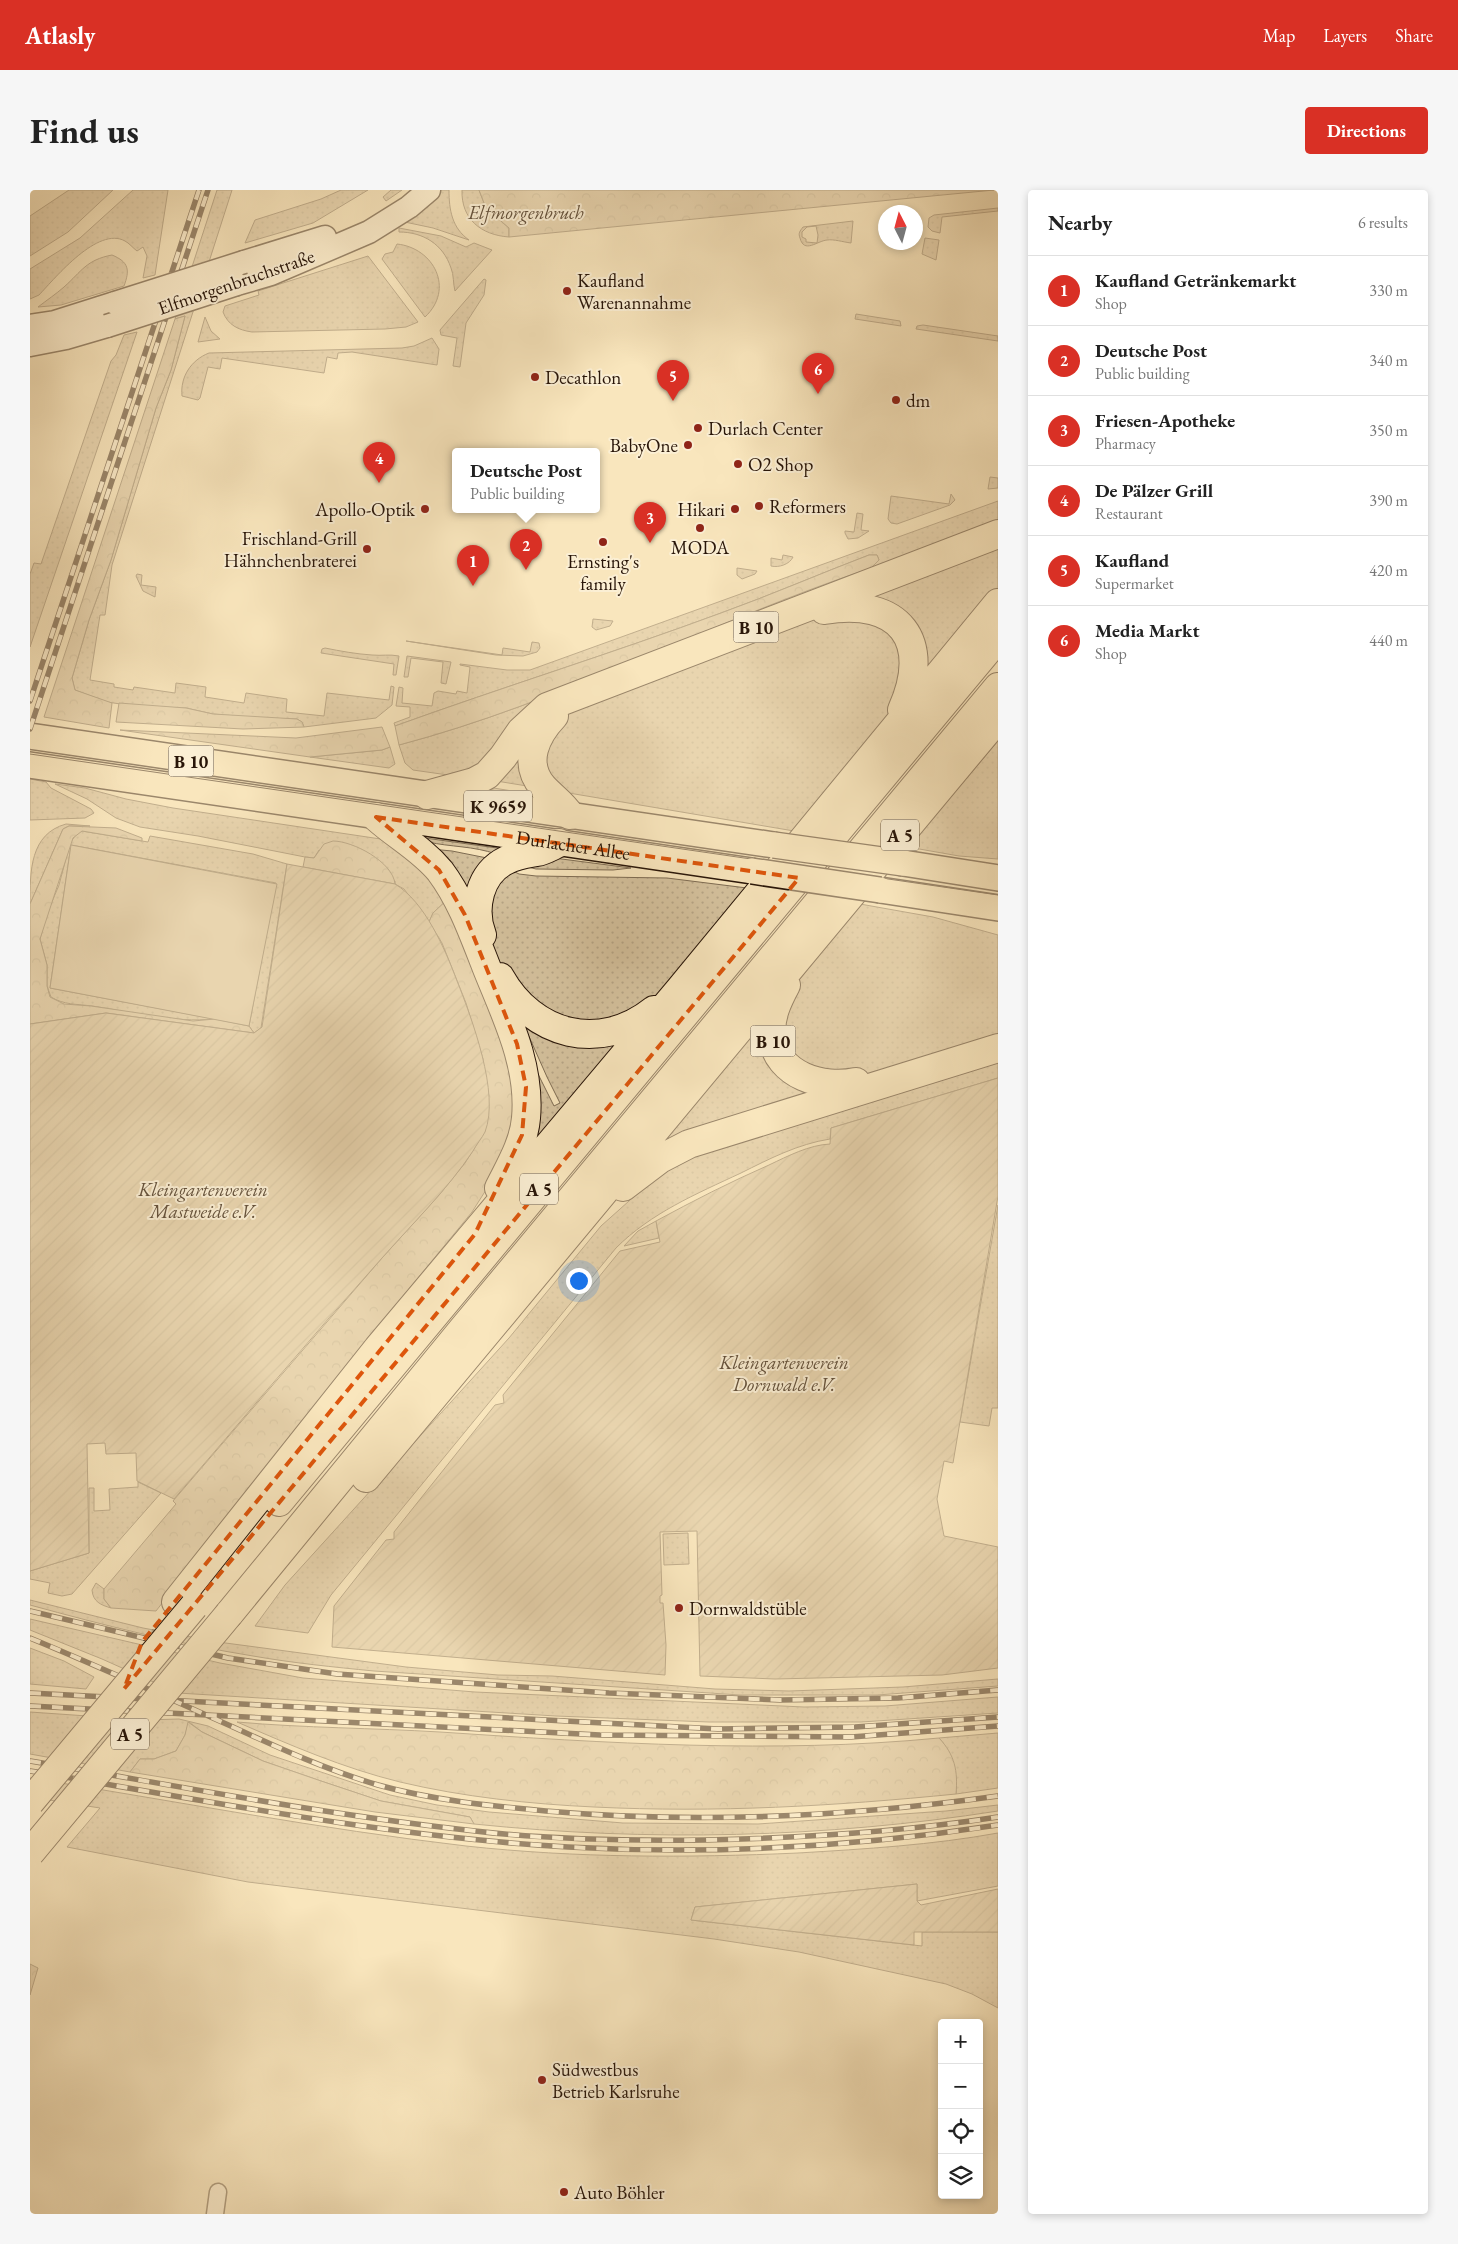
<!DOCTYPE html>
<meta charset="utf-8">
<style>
body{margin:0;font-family:"EB Garamond",serif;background:#f6f6f6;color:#222}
.controls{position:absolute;right:15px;bottom:15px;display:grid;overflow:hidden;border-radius:5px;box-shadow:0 2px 8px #0003}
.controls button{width:45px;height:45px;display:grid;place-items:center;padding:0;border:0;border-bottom:1px solid #e0e0e0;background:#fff;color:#222;font:25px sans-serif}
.compass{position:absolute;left:848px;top:15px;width:45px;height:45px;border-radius:50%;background:#fff;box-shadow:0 2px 8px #0003;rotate:354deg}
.you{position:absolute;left:548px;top:1090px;width:18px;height:18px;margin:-12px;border:4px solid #fff;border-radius:50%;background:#1a73e8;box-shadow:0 0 0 8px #1a73e833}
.badge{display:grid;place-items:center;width:32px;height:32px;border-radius:50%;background:#d93025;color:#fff;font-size:16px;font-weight:700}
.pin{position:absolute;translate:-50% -41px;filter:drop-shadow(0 1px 2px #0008)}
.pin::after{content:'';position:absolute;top:26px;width:18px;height:15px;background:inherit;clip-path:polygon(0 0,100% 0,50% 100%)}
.popup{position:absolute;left:422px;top:258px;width:148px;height:65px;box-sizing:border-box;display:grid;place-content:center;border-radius:5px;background:#fff;filter:drop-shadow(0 1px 4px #0005);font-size:16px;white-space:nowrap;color:#767676}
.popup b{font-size:19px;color:#222}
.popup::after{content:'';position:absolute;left:50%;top:100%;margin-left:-10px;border:10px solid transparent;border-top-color:#fff}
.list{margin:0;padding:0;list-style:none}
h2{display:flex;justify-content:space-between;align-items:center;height:65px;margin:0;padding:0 20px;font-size:21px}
h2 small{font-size:16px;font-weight:400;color:#767676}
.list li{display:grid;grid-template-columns:32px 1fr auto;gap:15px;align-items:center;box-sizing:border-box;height:70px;padding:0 20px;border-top:1px solid #e0e0e0}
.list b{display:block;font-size:19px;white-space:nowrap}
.list p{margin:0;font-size:16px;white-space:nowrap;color:#767676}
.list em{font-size:16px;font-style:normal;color:#767676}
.icon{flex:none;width:28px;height:28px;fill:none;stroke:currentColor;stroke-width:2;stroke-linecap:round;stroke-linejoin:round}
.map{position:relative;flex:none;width:968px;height:2024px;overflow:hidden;border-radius:5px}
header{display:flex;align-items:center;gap:30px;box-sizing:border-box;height:70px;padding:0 25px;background:#d93025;color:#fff}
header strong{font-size:24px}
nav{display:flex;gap:28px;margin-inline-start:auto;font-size:18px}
.intro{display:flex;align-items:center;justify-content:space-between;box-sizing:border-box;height:120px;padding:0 30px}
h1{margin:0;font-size:35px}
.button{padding:12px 22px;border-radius:5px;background:#d93025;color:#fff;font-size:18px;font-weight:700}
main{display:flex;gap:30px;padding:0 30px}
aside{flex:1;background:#fff;border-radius:5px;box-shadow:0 2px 8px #0003}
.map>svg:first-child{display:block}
.grass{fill:url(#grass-dots);stroke:#7e6c53;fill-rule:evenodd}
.forest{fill:url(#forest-crowns);stroke:#7e6c53}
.garden{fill:url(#garden-furrows);stroke:#7e6c53}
.pitch{fill:#d5c29e;stroke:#7e6c53}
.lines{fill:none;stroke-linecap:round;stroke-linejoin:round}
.minor-casing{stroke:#5c4935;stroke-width:19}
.secondary-casing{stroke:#281508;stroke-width:25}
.primary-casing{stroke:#281508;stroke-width:28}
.motorway-casing{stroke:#281508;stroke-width:30}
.minor{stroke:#fbefd4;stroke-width:16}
.secondary{stroke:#fbefd4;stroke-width:22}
.primary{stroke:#f9e6bd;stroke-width:25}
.motorway{stroke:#f9e6bd;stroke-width:28}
.tram{stroke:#281508;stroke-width:1}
.rail-casing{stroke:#281508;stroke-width:5.5}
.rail{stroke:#fbefd4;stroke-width:4;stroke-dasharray:11;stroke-linecap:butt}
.secondary-bridge-casing{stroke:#281508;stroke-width:25;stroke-linecap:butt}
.primary-bridge-casing{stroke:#281508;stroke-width:28;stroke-linecap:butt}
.motorway-bridge-casing{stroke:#281508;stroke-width:30;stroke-linecap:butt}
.secondary-bridge{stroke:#fbefd4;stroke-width:22}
.primary-bridge{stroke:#f9e6bd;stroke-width:25}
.motorway-bridge{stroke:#f9e6bd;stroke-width:28}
.marked{fill:none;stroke:#de560c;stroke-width:4;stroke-dasharray:10 6;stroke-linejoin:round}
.poi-dot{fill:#8f2418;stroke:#fbefd4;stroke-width:2}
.labels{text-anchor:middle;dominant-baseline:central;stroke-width:4;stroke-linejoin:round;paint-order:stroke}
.shield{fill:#fbefd4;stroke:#675645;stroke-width:1}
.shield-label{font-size:18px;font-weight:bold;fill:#281508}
.park-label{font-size:19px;font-style:italic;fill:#65523c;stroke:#fbefd4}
.poi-label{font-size:19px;fill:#281508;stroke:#fbefd4;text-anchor:start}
.street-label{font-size:19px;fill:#281508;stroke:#fbefd4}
</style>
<header>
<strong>Atlasly</strong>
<nav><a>Map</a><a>Layers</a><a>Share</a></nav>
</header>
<div class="intro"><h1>Find us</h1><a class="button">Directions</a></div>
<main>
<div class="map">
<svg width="968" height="2024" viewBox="0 0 968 2024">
<defs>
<pattern id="grass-dots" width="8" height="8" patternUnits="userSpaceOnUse" patternTransform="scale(1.25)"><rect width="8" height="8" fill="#d5c29e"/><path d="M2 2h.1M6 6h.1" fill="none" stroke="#b7a687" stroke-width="1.8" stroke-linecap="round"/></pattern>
<pattern id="forest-crowns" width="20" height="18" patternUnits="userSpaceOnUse" patternTransform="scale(1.25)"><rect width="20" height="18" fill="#d5c29e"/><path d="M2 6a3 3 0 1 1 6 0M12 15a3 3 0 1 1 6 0" fill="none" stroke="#b7a687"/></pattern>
<pattern id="garden-furrows" width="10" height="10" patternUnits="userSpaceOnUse" patternTransform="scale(1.25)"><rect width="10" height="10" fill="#d5c29e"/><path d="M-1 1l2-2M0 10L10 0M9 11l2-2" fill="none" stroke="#b7a687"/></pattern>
</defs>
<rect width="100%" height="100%" fill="#f9e6bd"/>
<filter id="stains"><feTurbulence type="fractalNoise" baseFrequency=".004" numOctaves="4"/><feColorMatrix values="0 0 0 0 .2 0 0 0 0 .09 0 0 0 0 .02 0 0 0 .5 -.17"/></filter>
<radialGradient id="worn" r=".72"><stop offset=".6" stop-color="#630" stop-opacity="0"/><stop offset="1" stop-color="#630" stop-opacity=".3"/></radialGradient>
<path class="grass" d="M39 0H83L38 42 0 66V26Z
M103 0H138L125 85 113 88 117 66 113 57 107 61C103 58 99 53 95 51 68 36 26 87 9 105L0 109V79L50 48Z
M187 0H202L82 375 75 425H70L60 490 84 494V497L103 500 104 497 145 503 146 493 176 497 175 507 214 513 216 503 257 509 256 522 294 526 297 503 359 510 361 496 364 497 362 515 346 528 274 537 272 532 267 529 230 528 183 524 156 518 104 516 77 512 45 500 42 488 59 430 81 370 126 218 141 180 155 126 145 129Z
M311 0H338L283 33 215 53 225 30 291 9Z
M361 0H372L356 11 353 7Z
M405 0H419C419 20 422 38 439 50L403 38 370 31Z
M432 0H449L456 18 479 38V47C451 45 431 29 432 0Z
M968 18V21L912 27 910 43 902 41 898 37 899 28 904 25Z
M823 31 821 53C813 52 804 49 797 50 787 51 774 64 770 48 768 43 770 41 773 37ZM786 36 788 45 787 53 776 52V49L772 47V42L777 37Z
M369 38 411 46 436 57 444 53 462 60 425 101C423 94 424 85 421 78 413 54 393 42 369 42Z
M895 48 909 50 906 70 892 64Z
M367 54C404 58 425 99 395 127L352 69 355 64 363 62Z
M82 65C99 72 100 80 94 96L31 115 8 117C17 110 26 104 34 97 52 81 56 70 82 65Z
M338 66 388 132 376 137 355 139 222 142C208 140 198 135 193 122L195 116 229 105 228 101Z
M454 89 456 90 454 105 436 133 430 177 423 176 427 148 411 145 410 140Z
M826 124 870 131 871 136 825 129Z
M175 127 181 141 190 149 168 152Z
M893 135 968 146V151L886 139 887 136Z
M107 142 0 457V384L4 373 11 374 81 171 86 165 94 145Z
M402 148 409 159 407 175 322 162 308 163 307 169 297 167 294 183 192 168 190 179 178 177 170 208 168 210 152 206C150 187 161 170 179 163L372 158 384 156Z
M960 287 968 288V298L958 299Z
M921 304 925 310 920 315 867 334 861 333 858 329 861 306 919 314Z
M968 311V339L523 509 439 588 383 580 375 573 369 555C532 512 682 431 841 378L849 370 847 365H839C789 384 741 405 691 423 583 463 473 497 365 536L364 533 380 527V517L366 516 369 497 373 498 372 513 402 516 404 503 408 501 426 504 427 501 437 503 440 477 430 475V474L477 480H500Z
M827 323 833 324 831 340 839 341 828 348 818 349 815 343V341L824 342Z
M968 352V403L896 485 897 465 894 454 835 406Z
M753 365 763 367C760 374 749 378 741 376V368L752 370Z
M707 378 727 381 725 384 712 389 707 385Z
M107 384 112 385 111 395 126 397 125 407 113 401 106 386Z
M829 424 874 451 866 516 764 641 527 601 509 573 535 525 548 518 778 430Z
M563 429 583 431 580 436 566 440 562 437Z
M376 451 472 465 473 458 500 462 502 452 509 453 510 458 507 462 493 466 466 465Z
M295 458C310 461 326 464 342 465 352 466 359 464 369 466L366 485H363L364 474 291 463 292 459Z
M377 466 421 472 416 494 411 493 413 472 381 468 378 487H374Z
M968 551V669L929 666 878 657Z
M360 557 365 574 359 578 280 567 352 560Z
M489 565V576L497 596 460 590Z
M0 589 16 592 21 598 61 619 64 623 55 628 0 630Z
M25 594 55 598 96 609 143 618 364 651 419 708 403 723 399 732 374 699 365 694V691L289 660 284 668 275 667 168 646 110 637 86 628 57 609Z
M451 596 501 604 502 605 499 607 450 600Z
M36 634 60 636H39L33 639 0 714C0 681 0 644 36 634Z
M52 641 118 652 120 646 223 664 257 674 231 838 224 843 219 836 246 693 41 655 20 798 185 829C143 833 103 822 62 816 47 814 34 815 21 807L17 796V775L10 749 16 726 29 695 40 653 48 642Z
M395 648 467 658 470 659 466 664C444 656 420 657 398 652Z
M401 659 422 661 457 668 440 702Z
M524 668 601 678 583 680 506 679 494 676Z
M477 678 489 684 506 686 637 688 717 698 619 816 547 838C534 830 495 810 487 801 467 778 458 748 453 719Z
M830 714 903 727 968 745V844L843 884 813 886 774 877 752 850 762 799Z
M727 830 780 905 628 957Z
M493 833 591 850 503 963 507 882 524 916 530 913 517 887Z
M968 867V888L801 938 800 949C768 954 739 969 711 983 666 1004 621 1023 586 1058L301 1405 278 1443 225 1436 255 1395 479 1148 571 1036 627 986 662 964Z
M968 1015V1218H962L959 1236 930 1232Z
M626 1031 629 1048 594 1056 608 1041Z
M108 1292 131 1303 42 1404 32 1406 18 1403 20 1393 0 1389V1381L59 1363V1298H64V1321L80 1320 79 1299 108 1297Z
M658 1343 659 1374 634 1375 633 1344Z
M66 1393 74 1399V1409L81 1418C71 1415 63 1412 62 1400Z
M0 1410 113 1438 188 1452 376 1477 468 1485 522 1486 685 1499 759 1501 873 1497 968 1489V1496L847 1505H710L344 1481C303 1477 263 1473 223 1466 148 1454 73 1435 0 1415Z
M0 1429 190 1473 273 1488 445 1502 774 1517 855 1516 968 1507V1523L831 1532H679L526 1526 148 1503 72 1469 0 1440Z
M0 1458 34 1471 64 1487 56 1499 0 1494Z
M0 1522 115 1530 149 1529 178 1536 240 1565 360 1605 407 1615 459 1622 593 1633 728 1634 916 1621 968 1615V1621C795 1648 618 1652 444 1634L440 1627 351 1611 291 1591 233 1571 172 1542 159 1532 155 1545 146 1561 124 1569H110L100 1582 0 1564Z
M968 1543V1598L926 1604C928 1585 922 1562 909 1548Z
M0 1588C145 1611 290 1639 436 1656 546 1668 657 1668 768 1663 835 1659 902 1655 968 1643V1696L887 1711V1694L665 1717 661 1730 892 1756V1742H968V1818L942 1804 916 1794 769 1762 684 1749 218 1692 37 1657 70 1618 0 1607Z"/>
<path class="forest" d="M449 0H964L479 47V38L456 18Z
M155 126 141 180 126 218 81 370 59 430 42 488 45 500 82 513 79 538 14 527 145 129Z
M839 365H847L849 370 841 378C682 431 532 512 369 555L365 536C473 497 583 463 691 423 741 405 789 384 839 365Z
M89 513 156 518 183 524 267 529 272 532 274 537 213 539 86 532Z
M352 537 360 557 352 560 280 567 90 540 266 548Z
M39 636 86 638 112 648V651L52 641 43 648 10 749 17 775V796L20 807 34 814 61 816 163 831 185 829 219 836 224 843 76 823 0 834V714L33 639Z
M303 651C323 651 363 672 365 694L273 677 275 667 284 668 294 654Z
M419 708 470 829 489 919 468 981 442 1022 337 1150 126 1421 81 1418 74 1409V1399L146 1314 143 1311 352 1068 410 1004 435 973 455 941 453 869 436 813 412 753 399 732 403 723Z
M158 1532 172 1542 233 1571 291 1591 351 1611 440 1627 444 1634 345 1622 100 1582 110 1569H124L146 1561 155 1545Z
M207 1532C275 1538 343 1538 410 1542 576 1553 744 1564 909 1548 925 1565 928 1581 926 1604 805 1616 686 1623 564 1617 500 1614 433 1607 370 1592 313 1578 260 1555 207 1532Z
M0 1774 8 1778 0 1805Z"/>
<path class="garden" d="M257 674 365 694C395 712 415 759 427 791 442 829 470 903 455 942 452 948 446 955 443 961 417 1000 383 1033 352 1068 281 1147 213 1229 144 1309L107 1291 106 1263 76 1264 75 1253 57 1254 59 1363 0 1381V834L76 823 224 843 232 837Z
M968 888V1006L923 1273 914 1271 907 1309 914 1346 968 1357V1478L912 1485 745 1489 670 1486 667 1341 630 1342 632 1405 630 1406V1413H633L636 1455 635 1485 302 1457 304 1416 356 1350 364 1349V1342L465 1215 474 1213 473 1205 590 1061 630 1052 626 1031C663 1011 700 992 739 975 758 966 779 955 800 954L801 938Z
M887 1694V1711L891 1715 968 1699V1742H884V1755L661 1730 665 1717Z"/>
<path class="pitch" d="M41 655 247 694 219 836 20 798Z"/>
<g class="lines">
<defs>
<path id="minor" d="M185 2024 188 2002"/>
<path id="secondary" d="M214 72 295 47
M207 94 241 84 339 42 379 17 399 0
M0 136 25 132 85 113
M0 155 36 148 77 136"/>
<g id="primary">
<path d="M0 546 744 655"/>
<path id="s1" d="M0 575 722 681"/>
<path d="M873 673 968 688"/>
<path d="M850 700 968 718"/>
</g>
<path id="motorway" d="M794 420C870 407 903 451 872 520
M524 526C506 545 492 573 513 597 522 607 532 613 540 625
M397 605 444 592 457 585 473 567 491 541 517 517 968 344
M346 627C367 646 392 659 410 681 431 709 443 743 456 776 475 824 501 874 496 928 494 953 480 976 469 998
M452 745C442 719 449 683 477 670 487 665 496 664 507 662 514 661 522 656 529 653
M470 787C503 846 570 863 624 820
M756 795C748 810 739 828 742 846 747 886 793 899 826 892
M593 997 630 969 659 954 968 858
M336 1288 968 528
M249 1312 968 448
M146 1412 348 1158 650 799 968 413
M199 1424 432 1140 968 497"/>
</defs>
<use href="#minor" class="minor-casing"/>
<use href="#secondary" class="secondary-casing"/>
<use href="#primary" class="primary-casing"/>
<use href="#motorway" class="motorway-casing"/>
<use href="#minor" class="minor"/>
<use href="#secondary" class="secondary"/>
<use href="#primary" class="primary"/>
<use href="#motorway" class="motorway"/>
<path class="tram" d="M0 564 968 705"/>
<defs>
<path id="rail" d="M0 511 169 0
M0 539 178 0
M0 1421 198 1468 307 1484 579 1503 750 1510 868 1508 968 1500
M0 1448C68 1476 136 1507 203 1537 251 1559 297 1580 348 1595 402 1610 460 1616 516 1621 667 1634 818 1627 968 1606
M0 1503 688 1539 825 1537 968 1527
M0 1516 570 1545 821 1547 968 1536
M0 1571C148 1596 296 1625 445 1641 521 1650 599 1651 675 1650 773 1648 871 1642 968 1627
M0 1581C177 1611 359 1647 538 1657 681 1665 826 1657 968 1635"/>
</defs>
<use href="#rail" class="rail-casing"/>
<use href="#rail" class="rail"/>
<defs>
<path id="secondary-bridge" d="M85 113 214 72
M77 136 207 94"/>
<path id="primary-bridge" d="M744 655 873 673
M722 681 850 700"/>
<path id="motorway-bridge" d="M0 1612 164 1416
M0 1663 199 1424"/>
</defs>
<use href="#secondary-bridge" class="secondary-bridge-casing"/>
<use href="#primary-bridge" class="primary-bridge-casing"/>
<use href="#motorway-bridge" class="motorway-bridge-casing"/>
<use href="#secondary-bridge" class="secondary-bridge"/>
<use href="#primary-bridge" class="primary-bridge"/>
<use href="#motorway-bridge" class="motorway-bridge"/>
</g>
<path d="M0 0H968V2024H0ZM346 627 769 688 94 1499 112 1452 445 1044 492 945 496 897 487 854 435 725 409 680Z" fill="#f9e6bd" fill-opacity=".55" fill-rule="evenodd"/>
<path class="marked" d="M346 627 769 688 94 1499 112 1452 445 1044 492 945 496 897 487 854 435 725 409 680Z"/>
<g class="poi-dot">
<circle cx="537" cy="101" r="5"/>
<circle cx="505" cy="187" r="5"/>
<circle cx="866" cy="210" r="5"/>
<circle cx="668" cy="238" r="5"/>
<circle cx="658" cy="255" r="5"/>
<circle cx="708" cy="274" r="5"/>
<circle cx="729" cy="316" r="5"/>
<circle cx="395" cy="319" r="5"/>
<circle cx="705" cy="319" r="5"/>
<circle cx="670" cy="338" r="5"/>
<circle cx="573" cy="352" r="5"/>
<circle cx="337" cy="359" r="5"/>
<circle cx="649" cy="1418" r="5"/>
<circle cx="512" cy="1890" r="5"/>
<circle cx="534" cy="2002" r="5"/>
</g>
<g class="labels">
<g class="shield">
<rect x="703.5" y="421.5" width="45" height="31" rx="4"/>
<rect x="138.5" y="555.5" width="45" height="31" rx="4"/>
<rect x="434" y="600.5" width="68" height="31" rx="4"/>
<rect x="851" y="629.5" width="38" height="31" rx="4"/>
<rect x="720.5" y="835.5" width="45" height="31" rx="4"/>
<rect x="490" y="983.5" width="38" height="31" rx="4"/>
<rect x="81" y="1528.5" width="38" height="31" rx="4"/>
</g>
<g class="shield-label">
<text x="726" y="437">B 10</text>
<text x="161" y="571">B 10</text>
<text x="468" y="616">K 9659</text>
<text x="870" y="645">A 5</text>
<text x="743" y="851">B 10</text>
<text x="509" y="999">A 5</text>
<text x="100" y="1544">A 5</text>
</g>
<g class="park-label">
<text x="496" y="22">Elfmorgenbruch</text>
<text x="173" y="999">Kleingartenverein<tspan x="173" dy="22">Mastweide e.V.</tspan></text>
<text x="754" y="1172">Kleingartenverein<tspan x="754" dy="22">Dornwald e.V.</tspan></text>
</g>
<g class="poi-label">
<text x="547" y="90">Kaufland<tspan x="547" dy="22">Warenannahme</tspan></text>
<text x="515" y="187">Decathlon</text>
<text x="876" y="210">dm</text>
<text x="678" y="238">Durlach Center</text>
<text x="648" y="255" text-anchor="end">BabyOne</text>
<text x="718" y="274">O2 Shop</text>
<text x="739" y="316">Reformers</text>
<text x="385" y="319" text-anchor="end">Apollo-Optik</text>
<text x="695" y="319" text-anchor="end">Hikari</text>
<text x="327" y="348" text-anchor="end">Frischland-Grill<tspan x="327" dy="22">Hähnchenbraterei</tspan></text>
<text x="670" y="357" text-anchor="middle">MODA</text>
<text x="573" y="371" text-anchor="middle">Ernsting's<tspan x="573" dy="22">family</tspan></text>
<text x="659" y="1418">Dornwaldstüble</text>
<text x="522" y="1879">Südwestbus<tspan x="522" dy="22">Betrieb Karlsruhe</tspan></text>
<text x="544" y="2002">Auto Böhler</text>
</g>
<g class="street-label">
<text transform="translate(206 92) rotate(-19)">Elfmorgenbruchstraße</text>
<text stroke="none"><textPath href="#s1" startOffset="549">Durlacher Allee</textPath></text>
</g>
</g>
<rect width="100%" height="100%" filter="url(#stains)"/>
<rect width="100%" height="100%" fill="url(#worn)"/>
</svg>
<div class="controls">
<button>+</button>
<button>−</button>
<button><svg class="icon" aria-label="locate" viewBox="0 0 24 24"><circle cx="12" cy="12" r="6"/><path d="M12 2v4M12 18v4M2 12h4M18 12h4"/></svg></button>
<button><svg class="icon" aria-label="layers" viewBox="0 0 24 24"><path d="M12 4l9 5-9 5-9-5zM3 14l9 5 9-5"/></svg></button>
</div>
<svg class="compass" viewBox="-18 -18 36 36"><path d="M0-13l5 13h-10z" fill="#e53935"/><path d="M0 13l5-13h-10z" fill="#767676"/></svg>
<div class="you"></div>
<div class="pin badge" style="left:443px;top:396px">1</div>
<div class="pin badge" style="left:496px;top:380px">2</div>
<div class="popup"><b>Deutsche Post</b>Public building</div>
<div class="pin badge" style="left:620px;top:353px">3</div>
<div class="pin badge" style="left:349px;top:293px">4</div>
<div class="pin badge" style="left:643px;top:211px">5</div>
<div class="pin badge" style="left:788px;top:204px">6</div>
</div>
<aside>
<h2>Nearby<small>6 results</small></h2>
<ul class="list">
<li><span class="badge">1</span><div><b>Kaufland Getränkemarkt</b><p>Shop</p></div><em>330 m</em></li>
<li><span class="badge">2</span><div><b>Deutsche Post</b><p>Public building</p></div><em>340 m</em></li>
<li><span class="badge">3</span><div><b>Friesen-Apotheke</b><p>Pharmacy</p></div><em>350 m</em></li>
<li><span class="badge">4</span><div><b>De Pälzer Grill</b><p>Restaurant</p></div><em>390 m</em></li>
<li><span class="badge">5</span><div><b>Kaufland</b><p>Supermarket</p></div><em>420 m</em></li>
<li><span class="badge">6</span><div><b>Media Markt</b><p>Shop</p></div><em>440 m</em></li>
</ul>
</aside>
</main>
